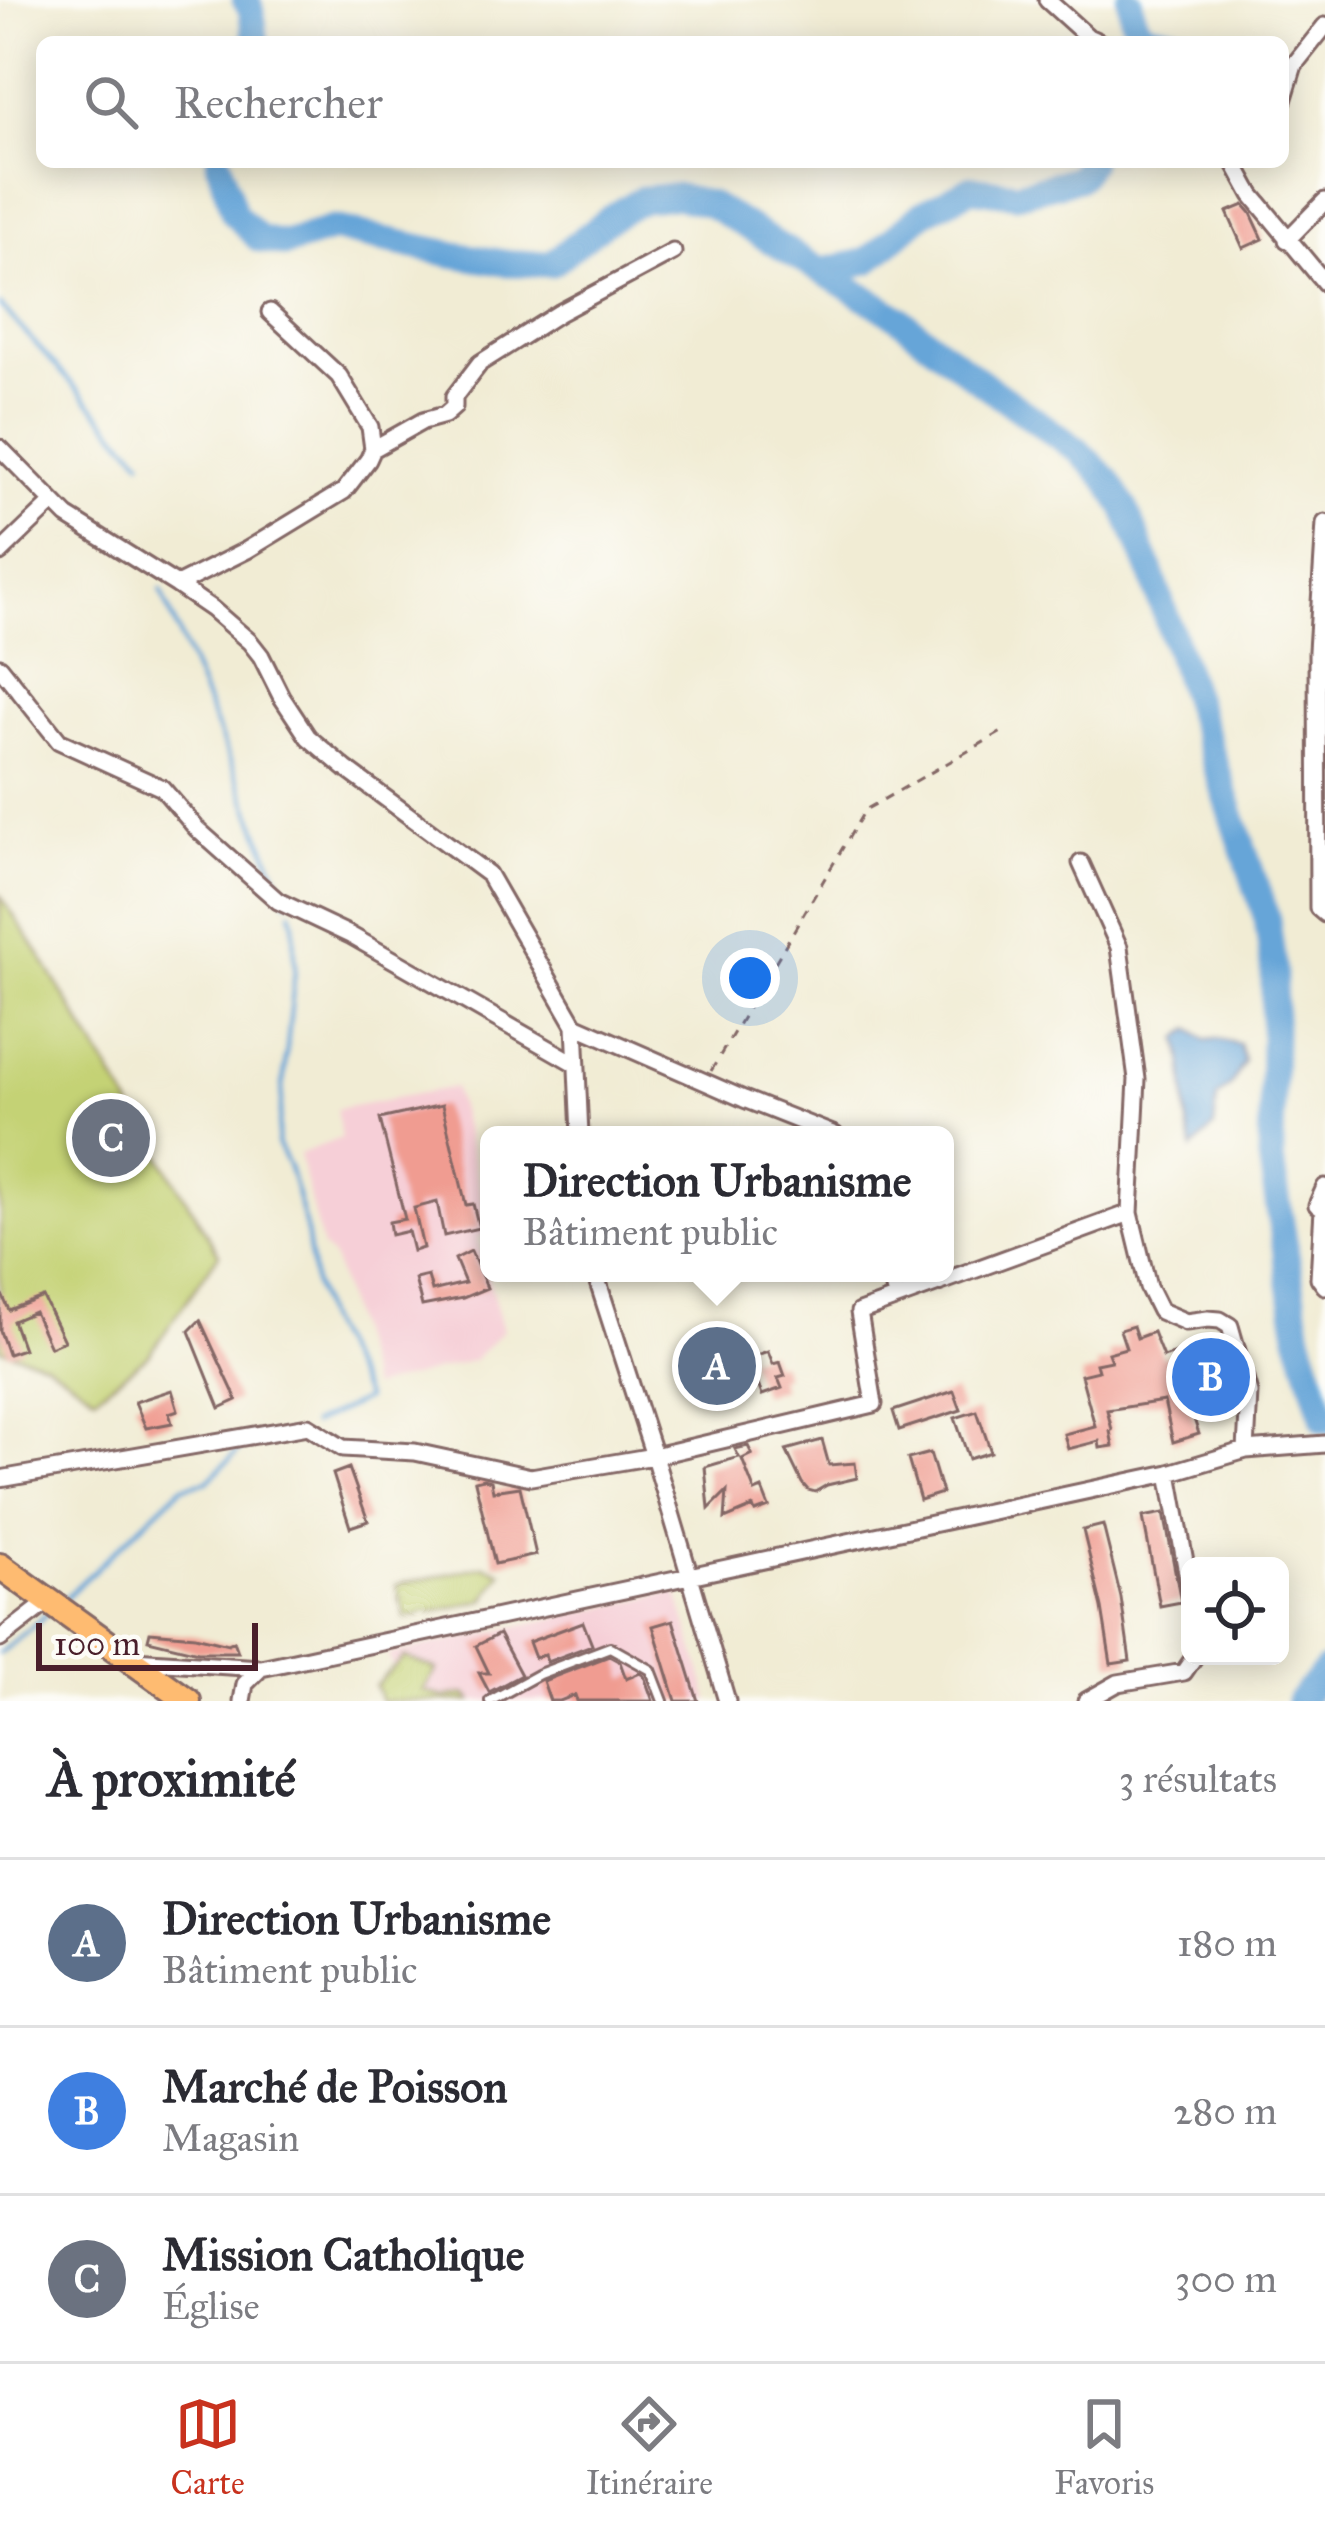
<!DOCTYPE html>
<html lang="fr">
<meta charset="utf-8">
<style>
body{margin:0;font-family:"IM FELL Great Primer",serif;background:#f7f7f7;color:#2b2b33}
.controls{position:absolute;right:36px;bottom:36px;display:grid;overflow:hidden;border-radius:18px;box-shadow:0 6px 30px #0003}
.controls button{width:108px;height:108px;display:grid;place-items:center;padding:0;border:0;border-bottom:3px solid #e1e1e2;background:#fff;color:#2b2b33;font:60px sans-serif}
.scale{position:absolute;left:36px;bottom:30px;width:222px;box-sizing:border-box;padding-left:12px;border:6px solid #4a1f2b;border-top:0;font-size:33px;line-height:42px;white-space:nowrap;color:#4a1f2b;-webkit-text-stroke:9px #fdfcf7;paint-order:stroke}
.you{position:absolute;left:750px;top:978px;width:42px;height:42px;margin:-30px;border:9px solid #fff;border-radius:50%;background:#1a73e8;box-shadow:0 0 0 18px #1a73e833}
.badge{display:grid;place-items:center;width:78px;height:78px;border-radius:50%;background:#c8321e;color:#fff;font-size:39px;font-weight:700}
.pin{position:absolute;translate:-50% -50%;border:6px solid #fff;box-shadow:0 3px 12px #0006}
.popup{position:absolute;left:480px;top:1126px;width:474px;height:156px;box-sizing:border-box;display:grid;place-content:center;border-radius:18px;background:#fff;filter:drop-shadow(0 3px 9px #0005);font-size:39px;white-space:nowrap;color:#7c7c81}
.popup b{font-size:45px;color:#2b2b33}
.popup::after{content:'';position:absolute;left:50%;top:100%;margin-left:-24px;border:24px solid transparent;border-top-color:#fff}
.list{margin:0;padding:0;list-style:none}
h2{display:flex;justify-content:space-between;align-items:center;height:156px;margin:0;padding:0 48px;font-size:51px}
h2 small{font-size:39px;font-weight:400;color:#7c7c81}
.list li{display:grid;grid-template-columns:78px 1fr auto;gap:36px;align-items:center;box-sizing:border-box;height:168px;padding:0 48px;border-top:3px solid #e1e1e2}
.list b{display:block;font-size:45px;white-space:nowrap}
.list p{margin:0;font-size:39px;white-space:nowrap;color:#7c7c81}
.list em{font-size:39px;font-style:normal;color:#7c7c81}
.icon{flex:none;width:66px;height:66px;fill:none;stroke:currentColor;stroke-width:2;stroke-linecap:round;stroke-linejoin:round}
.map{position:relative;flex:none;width:1325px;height:1701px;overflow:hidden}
.search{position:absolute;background:#fff;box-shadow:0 6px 30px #0003;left:36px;right:36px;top:36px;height:132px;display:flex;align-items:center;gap:30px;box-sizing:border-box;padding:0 42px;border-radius:18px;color:#7c7c81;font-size:45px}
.sheet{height:660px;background:#fff}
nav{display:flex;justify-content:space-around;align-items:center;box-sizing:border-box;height:168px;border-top:3px solid #e1e1e2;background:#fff;font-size:33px;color:#7c7c81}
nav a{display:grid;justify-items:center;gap:6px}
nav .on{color:#c8321e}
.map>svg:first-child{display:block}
.built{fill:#f6cfd7}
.green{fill:#c4d274;stroke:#877850;stroke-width:3}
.water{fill:#66a5d8;stroke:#586282;stroke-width:3}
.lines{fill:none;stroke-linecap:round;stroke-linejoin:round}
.stream{stroke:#66a5d8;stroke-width:4.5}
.river{stroke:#66a5d8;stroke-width:27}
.building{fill:#f09c91}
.lane-casing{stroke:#846766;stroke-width:14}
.street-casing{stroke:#846766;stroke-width:21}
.primary-casing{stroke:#846766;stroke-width:30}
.path{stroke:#846766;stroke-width:3;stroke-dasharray:9 9;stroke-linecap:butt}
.lane{stroke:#fff;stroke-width:8}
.street{stroke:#fff;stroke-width:15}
.primary{stroke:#febb71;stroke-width:24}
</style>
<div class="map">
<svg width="1325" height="1701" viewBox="0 0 1325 1701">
<rect width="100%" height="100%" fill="#fdfcf7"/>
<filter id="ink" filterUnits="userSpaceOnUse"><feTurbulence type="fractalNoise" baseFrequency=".00833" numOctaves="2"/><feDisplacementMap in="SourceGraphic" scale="24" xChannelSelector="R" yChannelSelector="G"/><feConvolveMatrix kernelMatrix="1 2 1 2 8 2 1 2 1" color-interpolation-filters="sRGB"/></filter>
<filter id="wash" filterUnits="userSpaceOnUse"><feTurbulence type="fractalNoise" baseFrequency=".004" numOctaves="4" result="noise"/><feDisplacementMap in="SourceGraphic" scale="48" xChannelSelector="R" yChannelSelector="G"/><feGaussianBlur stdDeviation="2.7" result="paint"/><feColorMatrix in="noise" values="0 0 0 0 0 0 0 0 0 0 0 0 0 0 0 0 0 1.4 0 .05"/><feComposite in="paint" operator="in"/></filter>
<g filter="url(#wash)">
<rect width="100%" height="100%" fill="#f1ecd4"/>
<path class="built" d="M454 1087 489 1224V1234L477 1238 503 1330 474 1360 371 1388 333 1258 322 1248 299 1154 341 1138 336 1109Z
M677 1591 710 1701H389L402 1685 387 1655Z"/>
<path class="green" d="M0 895 39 953 219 1254 149 1355 95 1396 45 1362 0 1349Z
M484 1566 502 1572 485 1600 405 1618 396 1585Z
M405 1657 437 1670 423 1691 444 1697 466 1694 472 1701H381L375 1685Z"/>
<path class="water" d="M1191 1029 1206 1040 1217 1039 1239 1044 1244 1061 1231 1085 1217 1097 1214 1127 1193 1149C1182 1112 1189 1077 1179 1038Z"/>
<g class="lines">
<path class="stream" d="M0 305 142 460
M161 590 287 901
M291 912 294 921 295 969 277 1144 289 1167 305 1225 314 1284 325 1320 366 1399 312 1424
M66 1597 182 1487 208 1481 243 1446
M0 1653 46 1615"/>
<path class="river" d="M245 0 251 8 256 42
M1130 0 1133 19 1144 34 1187 42
M219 162 234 214 259 239 285 244 333 229 456 255 506 263 551 264 608 219 642 199 676 196 709 204 895 315 973 376 1080 452 1107 479 1125 508 1151 572 1267 919 1274 972 1271 1159 1299 1335 1325 1420
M823 271 868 261 923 213 972 188 1017 194 1078 178 1089 162
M1299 1701 1325 1671"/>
</g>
<g id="blocks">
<path class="building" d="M1244 205 1251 213 1263 239 1243 248 1227 212Z
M442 1105 466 1205 473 1204 479 1228 444 1236 437 1202 414 1208 423 1248 413 1251 408 1231 391 1235 389 1222 405 1219 380 1119Z
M471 1251 487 1288 463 1298 422 1306 415 1279 428 1276 432 1291 465 1283 455 1259Z
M0 1290 9 1310 43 1297 64 1341 50 1347 34 1312 13 1321 23 1349 8 1354 0 1331Z
M200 1320 237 1400 220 1408 189 1331Z
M1133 1326 1137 1338 1153 1332 1163 1357 1221 1339 1237 1395 1191 1410 1199 1434 1173 1442 1164 1401 1107 1410 1112 1430 1110 1431 1113 1446 1100 1448 1099 1441 1068 1449 1064 1434 1095 1426 1081 1375 1098 1371 1096 1364 1111 1361 1108 1353 1126 1348 1120 1330Z
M768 1351 773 1364 780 1362 785 1376 778 1378 782 1388 762 1395 748 1358Z
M172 1390 178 1410 169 1413 172 1423 146 1428 135 1402Z
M954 1391 961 1410 899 1430 893 1411Z
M977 1411 991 1452 969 1459 955 1418Z
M822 1440 829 1465 855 1463 857 1478 827 1485 815 1492 808 1490 802 1483 786 1450Z
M748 1446 752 1454 742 1459 755 1492 762 1489 769 1507 755 1512 753 1507 725 1519 727 1491 709 1509 705 1467 739 1457 735 1449Z
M930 1453 942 1493 920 1500 908 1459Z
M349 1468 368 1521 350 1527 333 1474Z
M483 1479 491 1481 493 1491 520 1487 536 1555 495 1564 475 1481Z
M1164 1513 1181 1602 1160 1606 1143 1517Z
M1103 1525 1121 1598 1130 1661 1111 1664 1102 1608 1083 1530Z
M673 1620 698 1701H676L653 1626Z
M583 1622 592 1645 547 1662 545 1654 535 1658 529 1642Z
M150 1632 195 1636 228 1644 234 1641 238 1652H198L148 1640Z
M499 1634 521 1675 489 1692 479 1673H489L476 1646Z
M609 1656 620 1662 626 1679 640 1673 644 1676 653 1701H577L575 1695 560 1701H550L543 1681Z"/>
</g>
</g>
<g filter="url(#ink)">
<use href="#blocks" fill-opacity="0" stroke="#846766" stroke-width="3"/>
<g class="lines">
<defs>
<path id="lane" d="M490 1701 539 1674 610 1647 651 1670 663 1701"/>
<path id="street" d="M1047 0 1088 37 1099 42
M1283 101 1294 65 1325 26
M1234 162 1252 195 1325 283
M1287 240 1325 201
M0 448 67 516 177 585 212 609 250 642 261 656 281 696 308 737 346 769 488 874 575 1025 580 1135
M373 449 423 421 445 415 454 407V397L480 363 559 313 673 252
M1325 523 1317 651 1318 908 1325 914
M0 553 53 502
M177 585 247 550 344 491 368 460 373 449 370 427 339 376 270 312
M0 667 59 741 162 788 197 829 278 901 350 935 576 1064
M1081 863 1119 947 1137 1079 1130 1213 1148 1287 1160 1311 1186 1322 1208 1319 1220 1320 1230 1326 1249 1393 1246 1450
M575 1025 744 1099 835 1135
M1325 1187 1317 1205 1325 1211
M1323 1209 1319 1278 1325 1286
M595 1273 654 1456 727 1701
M890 1273 896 1297
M1169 1473 1190 1589
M0 1479 308 1426 343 1448 415 1452 531 1477 654 1456 874 1404 859 1312 1130 1213
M0 1639 49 1601
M133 1660 261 1668 1169 1473 1246 1450 1325 1444
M242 1701 245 1684 261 1668
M1086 1701 1118 1683 1184 1672 1195 1656"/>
<path id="primary" d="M0 1566 188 1701"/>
</defs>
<use href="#lane" class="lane-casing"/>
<use href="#street" class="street-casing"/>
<use href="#primary" class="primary-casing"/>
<path class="path" d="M711 1071 865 810 1007 729"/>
<use href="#lane" class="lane"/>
<use href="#street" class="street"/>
<use href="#primary" class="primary"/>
</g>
</g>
</svg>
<div class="controls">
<button><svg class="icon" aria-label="locate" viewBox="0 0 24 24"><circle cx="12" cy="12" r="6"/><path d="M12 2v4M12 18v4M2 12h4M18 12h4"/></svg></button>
</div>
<div class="scale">100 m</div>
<div class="you"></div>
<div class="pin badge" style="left:717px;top:1366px;background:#5c6f8a">A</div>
<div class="popup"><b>Direction Urbanisme</b>Bâtiment public</div>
<div class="pin badge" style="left:1211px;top:1377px;background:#3f7fe0">B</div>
<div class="pin badge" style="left:111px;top:1138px;background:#6b7280">C</div>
<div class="search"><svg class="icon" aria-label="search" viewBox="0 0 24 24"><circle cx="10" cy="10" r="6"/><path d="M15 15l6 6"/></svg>Rechercher</div>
</div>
<section class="sheet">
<h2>À proximité<small>3 résultats</small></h2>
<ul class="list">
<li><span class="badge" style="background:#5c6f8a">A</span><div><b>Direction Urbanisme</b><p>Bâtiment public</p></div><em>180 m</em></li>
<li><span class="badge" style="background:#3f7fe0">B</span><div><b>Marché de Poisson</b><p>Magasin</p></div><em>280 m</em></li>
<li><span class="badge" style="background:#6b7280">C</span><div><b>Mission Catholique</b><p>Église</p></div><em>300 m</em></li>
</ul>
</section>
<nav>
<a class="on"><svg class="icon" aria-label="map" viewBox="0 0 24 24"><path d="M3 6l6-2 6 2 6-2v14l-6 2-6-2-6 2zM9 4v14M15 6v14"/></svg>Carte</a>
<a><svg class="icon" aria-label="directions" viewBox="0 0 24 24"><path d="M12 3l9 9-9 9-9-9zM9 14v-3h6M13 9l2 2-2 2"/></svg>Itinéraire</a>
<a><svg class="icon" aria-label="saved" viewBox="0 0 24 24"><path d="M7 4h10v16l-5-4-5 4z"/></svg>Favoris</a>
</nav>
